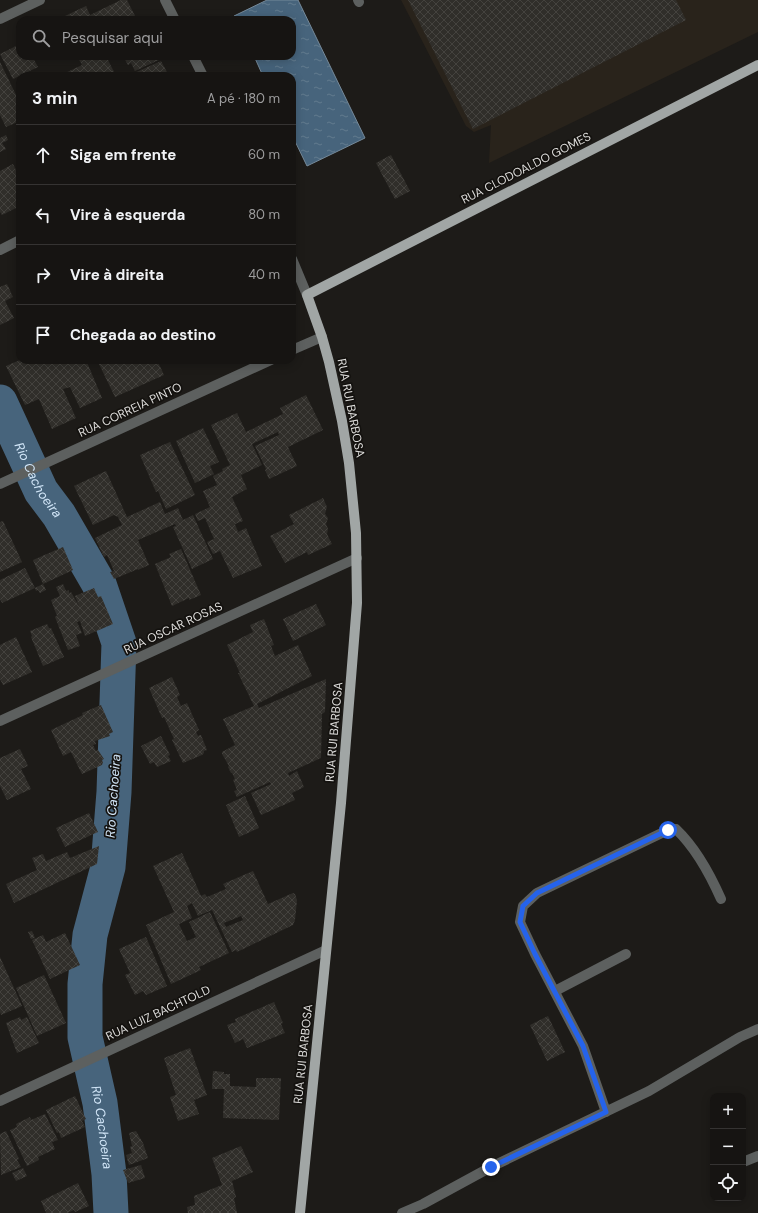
<!DOCTYPE html>
<html lang="pt">
<meta charset="utf-8">
<style>
body{margin:0;font-family:"DM Sans",sans-serif;background:#232120;color:#f1f3f6}
.controls{position:absolute;right:12px;bottom:12px;display:grid;overflow:hidden;border-radius:8px;box-shadow:0 2px 10px #0003}
.controls button{width:36px;height:36px;display:grid;place-items:center;padding:0;border:0;border-bottom:1px solid #353332;background:#161412;color:#f1f3f6;font:20px sans-serif}
.stop{position:absolute;width:12px;height:12px;margin:-9px;border:3px solid #2563eb;border-radius:50%;background:#fff}
.stop.end{background:#2563eb;border-color:#fff;box-shadow:0 1px 4px #0008}
.list{margin:0;padding:0;list-style:none}
h2{display:flex;justify-content:space-between;align-items:center;height:52px;margin:0;padding:0 16px;font-size:17px}
h2 small{font-size:13px;font-weight:400;color:#9e9e9f}
.list li{display:grid;grid-template-columns:26px 1fr auto;gap:12px;align-items:center;box-sizing:border-box;height:60px;padding:0 16px;border-top:1px solid #353332}
.list b{display:block;font-size:15px;white-space:nowrap}
.list em{font-size:13px;font-style:normal;color:#9e9e9f}
.icon{flex:none;width:22px;height:22px;fill:none;stroke:currentColor;stroke-width:2;stroke-linecap:round;stroke-linejoin:round}
.map{position:relative;flex:none;width:758px;height:1213px;overflow:hidden}
.search{position:absolute;background:#161412;box-shadow:0 2px 10px #0003;left:16px;top:16px;width:280px;height:44px;display:flex;align-items:center;gap:10px;box-sizing:border-box;padding:0 14px;border-radius:12px;color:#9e9e9f;font-size:15px}
.panel{position:absolute;background:#161412;box-shadow:0 2px 10px #0003;left:16px;top:72px;width:280px;height:292px;border-radius:12px}
.map>svg:first-child{display:block}
.built{fill:#29231b}
.water{fill:url(#water-ripples);stroke:#758999}
.lines{fill:none;stroke-linecap:round;stroke-linejoin:round}
.river{stroke:#47647c;stroke-width:35}
.building{fill:url(#building-cross-hatch);fill-rule:evenodd}
.minor{stroke:#5d605f;stroke-width:10}
.major{stroke:#a1a6a5;stroke-width:10}
.route{stroke:#2563eb;stroke-width:5}
.labels{text-anchor:middle;dominant-baseline:central;stroke-width:3.5;stroke-linejoin:round;paint-order:stroke}
.street-label{font-size:12px;fill:#dfdedc;stroke:#14120f}
.water-label{font-size:13px;font-style:italic;fill:#d1e5f7;stroke:#14120f}
</style>
<div class="map">
<svg width="758" height="1213" viewBox="0 0 758 1213">
<defs>
<pattern id="water-ripples" width="26" height="14" patternUnits="userSpaceOnUse"><rect width="26" height="14" fill="#47647c"/><path d="M2 4q2-2 4 0t4 0M15 11q2-2 4 0t4 0" fill="none" stroke="#617a8e"/></pattern>
<pattern id="building-cross-hatch" width="8" height="8" patternUnits="userSpaceOnUse"><rect width="8" height="8" fill="#302e2a"/><path d="M0 0l8 8M0 8l8-8" fill="none" stroke="#44423e"/></pattern>
</defs>
<rect width="100%" height="100%" fill="#1d1b18"/>
<path class="built" d="M401 0H758V32L489 163 491 125 474 132 466 126Z"/>
<path class="water" d="M267 0H298L365 138 307 166 292 135V76H263L254 56H292V20H236L234 16Z"/>
<g class="lines">
<path class="river" id="s1" d="M0 402 41 491 59 515 99 584 119 643 114 792 108 867 90 935 85 984V1037L100 1103 109 1174 111 1213"/>
</g>
<path class="building" d="M121 0H127L137 20H67L65 16 86 6 90 15Z
M408 0H676L686 20 473 129Z
M20 44V56H32L38 67 13 79 0 54Z
M77 56H106L116 76H59L82 65Z
M123 56H158L159 60 135 71 131 63 128 65Z
M161 61 169 76H133L132 74Z
M0 62 20 103V121L6 127 0 115Z
M6 135 8 140 2 143 6 149 0 152V138Z
M391 155 410 191 395 199 376 163Z
M13 164 20 178V206L2 215 0 212V171Z
M7 284 13 297 5 301 14 318 0 325V287Z
M20 360H51L52 362 57 360H86L102 398 80 408 70 387 63 389 76 418 52 429 39 399 25 405 6 366Z
M97 360H157L164 375 115 397Z
M306 395 323 430 288 447 297 466 269 479 265 470 266 469 255 446 279 435 278 432 252 444 262 465 241 475 247 489 232 497 243 521 235 524 238 532 246 528 262 566 233 578 220 551 213 554 207 542 214 539 205 518 198 521 195 514 210 507 203 491 217 485 213 476 223 471 222 469 230 465 211 425 237 413 246 432 283 414 280 408Z
M203 428 219 462 210 466 214 474 195 483 176 441Z
M170 442 195 495 166 509 158 491 156 492 140 455Z
M106 471 127 517 160 502 165 514 178 508 183 520 193 515 213 559 192 569 173 527 176 526 175 524 138 540 149 565 138 570V569L114 579 110 572 114 571 107 555 104 557 95 538 122 525 118 517 114 515 93 525 74 486Z
M323 498 327 507 325 514 328 518 326 524 328 529 327 534 332 544 308 555 307 552 285 563 270 536 294 524 289 515Z
M3 521 22 562 0 572V522Z
M63 547 73 570 43 584 33 560Z
M181 549 201 595 189 600V598L172 606 155 564 171 557 169 554Z
M25 568 35 588 2 603 0 599V580Z
M43 584 46 590 40 593 38 590 36 591 35 588Z
M63 584 66 591 69 590V593L71 592 79 606 75 596 94 588 98 597 101 596 113 624 85 636 80 621 77 622 82 633 76 635 80 646 68 650 55 617 57 616 51 600 60 596 56 587Z
M316 604 326 625 293 641 283 619Z
M264 619 274 645 271 646 275 656 298 645 312 676 257 704 259 708 326 679 325 712 322 714 321 758 288 773 289 776 297 771 304 787 292 793 295 800 261 815 251 793 271 784 270 782 237 797 234 791 237 790 233 780 235 779 232 773H231L228 767 229 766 222 754V752L235 745 223 719 254 706 238 673H240L227 645 253 632 250 625Z
M47 624 49 628H51L64 657 43 666 31 637 32 636 30 631Z
M16 637 32 672 3 685 0 679V645Z
M172 677 180 695 177 697 181 706 187 703 199 730 196 732 198 736 201 735 207 750 204 751V753L202 755 183 763 172 740 174 739 164 717 162 718 149 688Z
M101 705 113 732 109 734 110 736 95 741 96 744 93 745 96 751 98 750 104 759 102 760 103 762 102 765 82 774 71 752 63 756 51 730 83 715 82 713Z
M161 736 170 755 168 756 171 761 157 767 154 762 150 764 141 746Z
M20 749 28 766 21 769 31 789 7 800 0 786V758Z
M245 796 259 828 239 837 226 805Z
M89 813 98 832 65 847 56 828Z
M99 846 97 864 14 903 6 884 37 870 32 858 43 854 46 861 67 852 70 858Z
M182 853 201 896 205 894 207 897 226 889 223 884 253 871 268 904 293 893 295 894 297 900 295 920 293 925 237 952 236 950 232 952 212 910 198 916 192 903 187 906 192 918 179 924 187 941 196 937 189 922 210 912 229 953 199 967 201 970 171 984 146 925 174 912 153 866ZM241 916 243 920 226 927 224 923Z
M32 931 35 938 31 939 28 932Z
M65 933 80 965 50 979 32 940 43 935 46 942Z
M146 937 167 986 146 995 143 991 135 995 125 975 130 973 119 949Z
M0 957 22 1006 1 1015 0 1012Z
M44 975 66 1023 37 1036 16 988Z
M274 1002 283 1023 281 1024 285 1033 247 1048 243 1039 235 1043 227 1025 236 1022 235 1019Z
M548 1016 565 1052 547 1061 530 1025Z
M20 1017 21 1020 27 1017 39 1043 17 1053 6 1023Z
M190 1048 207 1095 194 1100 199 1114 178 1121 170 1097 176 1095 164 1058Z
M213 1071 224 1072V1074H230V1086L256 1087V1078H281L279 1120 223 1118 224 1089H212Z
M75 1096 86 1119 82 1121 85 1127 61 1138 59 1132 57 1133 46 1110Z
M45 1114 58 1140 52 1142 55 1149 38 1157 39 1160 27 1166 10 1130 17 1127 16 1124 30 1117 31 1120Z
M6 1131 19 1159 17 1160 21 1167 1 1175 0 1134Z
M136 1131 143 1143 148 1158 129 1165 126 1155 132 1153 130 1147 132 1146 129 1133Z
M241 1146 253 1172 232 1181 236 1197 234 1198 237 1213H188L187 1207 195 1205 194 1196 222 1185 212 1158Z
M141 1165 145 1178 128 1183 123 1170Z
M23 1168 27 1176 16 1181 12 1173Z
M78 1183 89 1206 75 1212 74 1210 67 1213H46L41 1201Z"/>
<g class="lines">
<path class="minor" d="M165 0 175 20
M358 0 359 2
M0 19 40 0
M193 56 203 76
M0 250 20 240
M292 259 307 295
M292 350 322 337
M0 484 271 360
M0 721 357 558
M555 991 626 954
M0 1101 326 950
M606 1112 583 1046 535 954 520 922 523 906 537 893 668 830 676 829C696 848 710 874 721 899
M743 1162 758 1156
M402 1213 423 1204 491 1167 649 1091 740 1037 758 1029"/>
<path class="major" d="M300 1213 341 803 357 603 356 533 349 463 342 421 329 362 322 337 307 295 758 65"/>
</g>
<g class="lines">
<path class="route" d="M491 1167 606 1112 583 1046 535 954 520 922 523 906 537 893 668 830"/>
</g>
<g class="labels">
<g class="street-label">
<text transform="translate(526 168) rotate(-27)">RUA CLODOALDO GOMES</text>
<text transform="translate(351 408) rotate(79)">RUA RUI BARBOSA</text>
<text transform="translate(130 410) rotate(-25)">RUA CORREIA PINTO</text>
<text transform="translate(173 628) rotate(-25)">RUA OSCAR ROSAS</text>
<text transform="translate(334 732) rotate(-85)">RUA RUI BARBOSA</text>
<text transform="translate(158 1013) rotate(-25)">RUA LUIZ BACHTOLD</text>
<text transform="translate(303 1054) rotate(-84)">RUA RUI BARBOSA</text>
</g>
<g class="water-label">
<text stroke="none"><textPath href="#s1" startOffset="87">Rio Cachoeira</textPath></text>
<text transform="translate(113 796) rotate(-86)">Rio Cachoeira</text>
<text stroke="none"><textPath href="#s1" startOffset="759">Rio Cachoeira</textPath></text>
</g>
</g>
</svg>
<div class="controls">
<button>+</button>
<button>−</button>
<button><svg class="icon" aria-label="locate" viewBox="0 0 24 24"><circle cx="12" cy="12" r="6"/><path d="M12 2v4M12 18v4M2 12h4M18 12h4"/></svg></button>
</div>
<div class="stop" style="left:668px;top:830px"></div>
<div class="stop end" style="left:491px;top:1167px"></div>
<div class="search"><svg class="icon" aria-label="search" viewBox="0 0 24 24"><circle cx="10" cy="10" r="6"/><path d="M15 15l6 6"/></svg>Pesquisar aqui</div>
<section class="panel">
<h2>3 min<small>A pé · 180 m</small></h2>
<ul class="list">
<li><svg class="icon" aria-label="ahead" viewBox="0 0 24 24"><path d="M12 20V5M6 11l6-6 6 6"/></svg><div><b>Siga em frente</b></div><em>60 m</em></li>
<li><svg class="icon" aria-label="left" viewBox="0 0 24 24"><path d="M17 20v-9H6M10 6l-5 5 5 5"/></svg><div><b>Vire à esquerda</b></div><em>80 m</em></li>
<li><svg class="icon" aria-label="right" viewBox="0 0 24 24"><path d="M7 20v-9h11M14 6l5 5-5 5"/></svg><div><b>Vire à direita</b></div><em>40 m</em></li>
<li><svg class="icon" aria-label="arrive" viewBox="0 0 24 24"><path d="M6 21V4h12l-3 4 3 4H6"/></svg><div><b>Chegada ao destino</b></div></li>
</ul>
</section>
</div>
